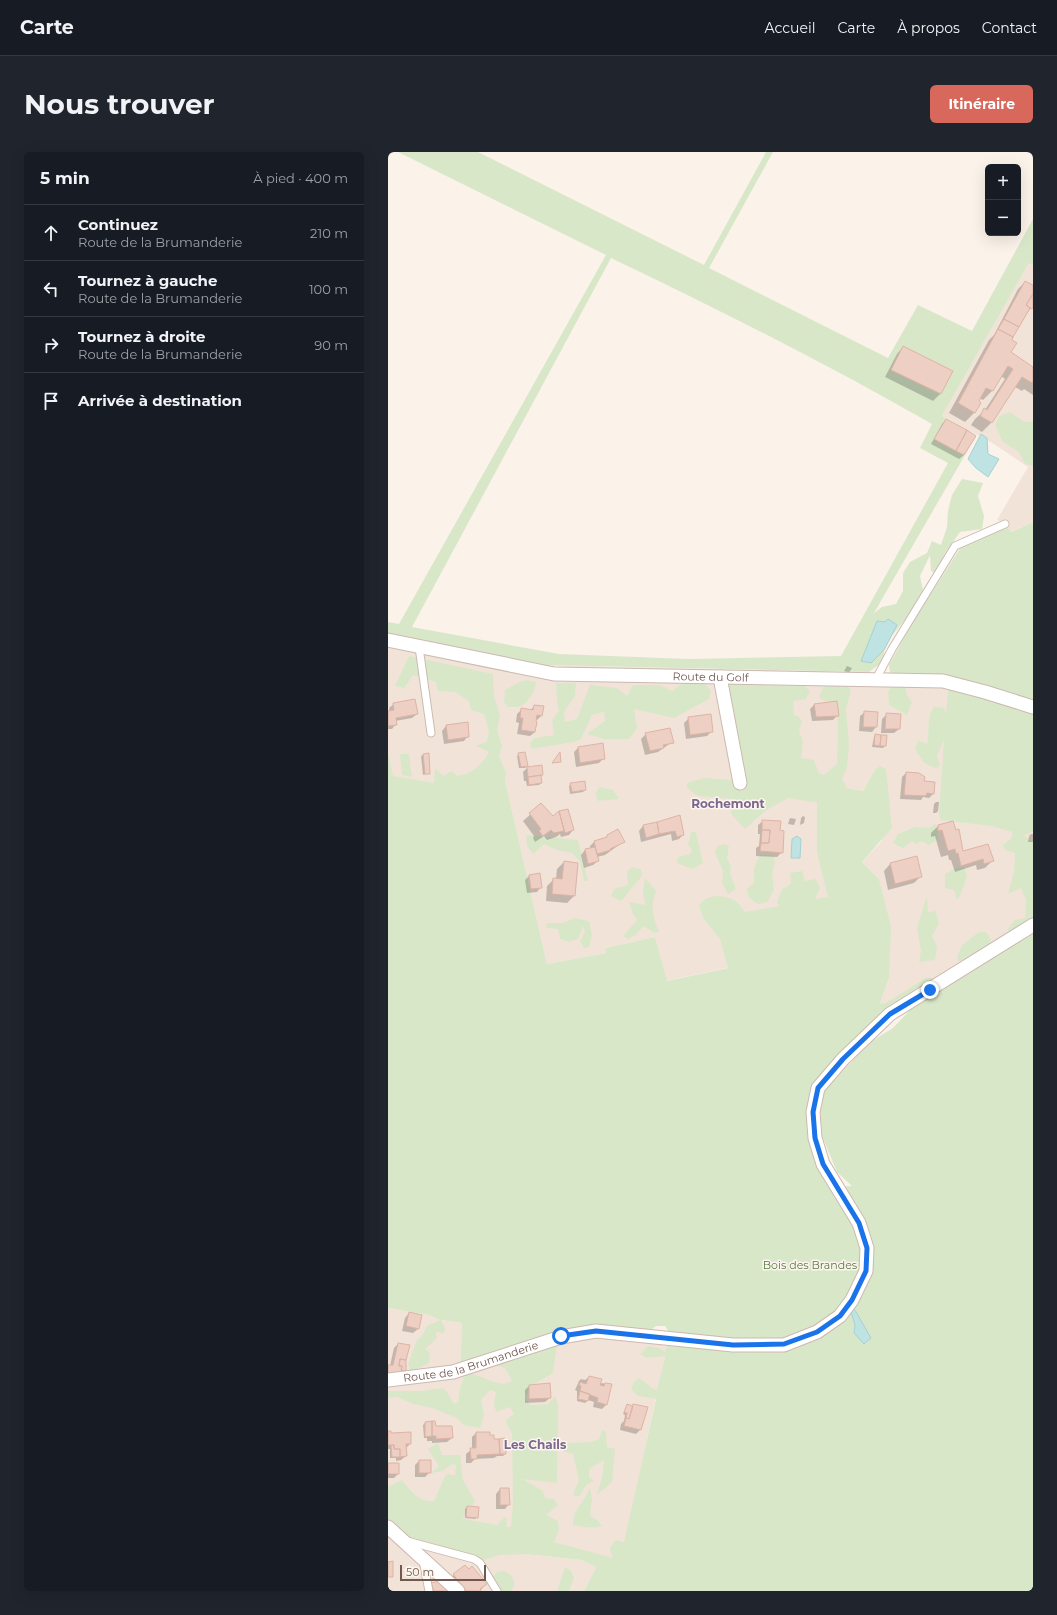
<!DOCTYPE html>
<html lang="fr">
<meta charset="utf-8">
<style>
body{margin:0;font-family:Montserrat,sans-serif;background:#20242c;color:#f1f3f6}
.controls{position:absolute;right:12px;top:12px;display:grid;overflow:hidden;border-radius:6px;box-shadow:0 4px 16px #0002}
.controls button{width:36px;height:36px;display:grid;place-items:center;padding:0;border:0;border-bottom:1px solid #363941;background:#171b24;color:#f1f3f6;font:20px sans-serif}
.scale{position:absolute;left:12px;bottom:10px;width:86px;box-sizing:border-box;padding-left:4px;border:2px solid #73584f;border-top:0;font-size:11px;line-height:14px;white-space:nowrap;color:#73584f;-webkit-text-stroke:3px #fdf6ef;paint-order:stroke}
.stop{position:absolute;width:12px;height:12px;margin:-9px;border:3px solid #1a73e8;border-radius:50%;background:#fff}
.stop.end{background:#1a73e8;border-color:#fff;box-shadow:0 1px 4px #0008}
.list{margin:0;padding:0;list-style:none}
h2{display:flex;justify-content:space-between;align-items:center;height:52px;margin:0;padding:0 16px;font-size:17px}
h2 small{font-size:13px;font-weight:400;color:#9ea1a6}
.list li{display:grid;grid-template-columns:26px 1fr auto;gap:12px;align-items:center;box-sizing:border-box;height:56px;padding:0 16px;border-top:1px solid #363941}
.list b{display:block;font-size:15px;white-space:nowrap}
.list p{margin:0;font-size:13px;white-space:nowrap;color:#9ea1a6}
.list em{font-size:13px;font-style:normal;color:#9ea1a6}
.icon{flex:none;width:22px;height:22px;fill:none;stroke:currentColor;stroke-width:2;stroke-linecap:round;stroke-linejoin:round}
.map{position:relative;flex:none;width:645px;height:1439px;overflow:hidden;border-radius:6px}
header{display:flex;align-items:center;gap:24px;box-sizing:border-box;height:56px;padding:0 20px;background:#171b24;border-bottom:1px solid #363941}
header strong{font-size:19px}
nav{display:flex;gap:22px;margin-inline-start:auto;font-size:14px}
.intro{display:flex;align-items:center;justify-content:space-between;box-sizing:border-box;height:96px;padding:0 24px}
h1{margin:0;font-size:28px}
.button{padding:10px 18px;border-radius:6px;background:#d8685b;color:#fff;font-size:14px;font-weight:700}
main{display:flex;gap:24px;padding:0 24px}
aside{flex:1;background:#171b24;border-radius:6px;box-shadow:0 4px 16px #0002}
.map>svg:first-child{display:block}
.residential{fill:#f2e3d8}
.green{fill:#d9e7c9;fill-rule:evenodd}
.water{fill:#bfe2e3;stroke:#a6d2d3}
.shadow{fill:#0003}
.building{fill:#edcfc3;stroke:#deb4a5}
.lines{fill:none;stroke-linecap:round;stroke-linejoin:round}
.service-casing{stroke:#ccb9b0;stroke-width:9}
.minor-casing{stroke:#ccb9b0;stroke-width:15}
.service{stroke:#fff;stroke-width:7}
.minor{stroke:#fff;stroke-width:13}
.route{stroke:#1a73e8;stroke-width:5}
.labels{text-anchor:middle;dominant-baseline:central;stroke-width:3;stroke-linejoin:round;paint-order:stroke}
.street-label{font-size:11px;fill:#73584f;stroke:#fdf6ef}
.park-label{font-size:11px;fill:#5c7848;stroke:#fdf6ef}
.neighbourhood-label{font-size:12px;font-weight:bold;fill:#7c678e;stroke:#fdf6ef}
</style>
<header>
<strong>Carte</strong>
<nav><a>Accueil</a><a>Carte</a><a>À propos</a><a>Contact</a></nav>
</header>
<div class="intro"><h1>Nous trouver</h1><a class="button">Itinéraire</a></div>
<main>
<aside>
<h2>5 min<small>À pied · 400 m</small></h2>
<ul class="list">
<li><svg class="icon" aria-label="ahead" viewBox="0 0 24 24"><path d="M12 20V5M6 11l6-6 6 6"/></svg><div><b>Continuez</b><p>Route de la Brumanderie</p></div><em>210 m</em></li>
<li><svg class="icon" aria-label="left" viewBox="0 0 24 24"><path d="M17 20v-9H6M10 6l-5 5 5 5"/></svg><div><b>Tournez à gauche</b><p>Route de la Brumanderie</p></div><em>100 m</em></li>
<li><svg class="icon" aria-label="right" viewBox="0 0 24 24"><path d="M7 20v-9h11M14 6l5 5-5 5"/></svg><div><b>Tournez à droite</b><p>Route de la Brumanderie</p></div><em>90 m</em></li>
<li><svg class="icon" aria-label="arrive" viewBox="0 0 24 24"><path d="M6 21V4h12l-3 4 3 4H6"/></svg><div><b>Arrivée à destination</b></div></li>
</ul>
</aside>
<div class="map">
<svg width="645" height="1439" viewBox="0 0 645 1439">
<rect width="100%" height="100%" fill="#fbf2e9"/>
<path class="residential" d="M645 104V370L622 380 617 371 609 368 640 315 606 292 554 264Z
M0 481 153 513 456 520V527L561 530 645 674V779L500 855 492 851 501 826 491 727 474 710 494 689 486 619 475 639 459 636 429 701 441 745 347 814 278 829 267 785 217 796 218 801 159 812 117 628 0 692Z
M0 1156 41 1163 52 1168 74 1171 72 1217 208 1179 279 1194 233 1408 138 1402 193 1408 208 1415 196 1439H0Z"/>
<path class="green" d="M10 0H90L316 113 378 0H385L321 116 500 206 530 153 584 179 645 67V113L641 111 554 264 588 284 486 461 494 455 508 452 515 439V421L522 410 539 401 544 389 553 393 559 375 560 359 564 343 574 327 595 331 590 344 596 364 594 377 572 380 557 401 547 421 543 419 542 403 532 424 535 438 519 465 502 486 496 498 497 508 481 520 153 513 0 481V470L11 472 218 103ZM223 106C332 158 439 212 544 272L532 296 560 311 453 504 300 507 171 502 24 475Z
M622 260 636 270H645V314L636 311 631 300 615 290 607 273 611 264Z
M645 370V679L636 684 645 690V769L627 781 619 778 627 768 637 766 638 748 633 736 620 742 626 720 627 701 617 698 615 693 624 686V680L604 674 552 668 551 662 556 588 549 604 552 612 549 617 536 611 527 597 530 588 539 592C542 580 538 565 546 555L556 556 558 561 561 530 508 523 502 520 501 513 526 468 573 395 598 380 617 372 623 380Z
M21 504 105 522 106 544 112 564 109 578 114 594 111 604 118 621 117 628 159 812 218 801 217 796 267 785 279 829 340 816 332 787 315 766 311 753C320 741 337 742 349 750 352 753 355 757 357 760L392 754 389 750 394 737 403 732 402 721 415 719 416 729 428 727 432 736 427 747 440 745 429 701V650H424L400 646 377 659 357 677 343 662 345 647 310 644 299 636V631L316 626 342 628 356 622 339 534 347 528 373 529 379 534H416L422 539 418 547 405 549 406 563 411 565 414 569 411 579 415 589 413 606 426 608 431 621 436 623 449 612 450 575 448 557 431 545 437 532 457 531 463 538 458 557 461 592 459 616 454 627 459 636 475 639 486 619 492 614 498 617 504 676 474 710 491 727 503 775 501 826 492 851 496 852 538 826H544L542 833 439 930 422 957 419 981 428 1009 444 1035 464 1034 449 1020 434 984 432 957 436 939 482 890 505 876 526 854 645 779V1439H196L208 1415 193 1408 138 1402 111 1403 93 1409 87 1404 15 1383 0 1374V1333L2 1334 14 1328C24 1340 30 1350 46 1349L58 1322 67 1323 68 1313 64 1312 55 1319 43 1321 51 1314 40 1297 50 1291 54 1303H72L75 1328 87 1349 82 1359 74 1366C85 1370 97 1370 109 1373L118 1364 119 1375H123L125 1351 124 1281 119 1273 118 1268 126 1262 122 1255 108 1260 106 1252 108 1240 102 1238 93 1248 96 1263 92 1276 76 1273 69 1266 44 1256 25 1252 9 1245 0 1246V1239H33L55 1236 59 1240 66 1252 70 1250 72 1236 77 1222C94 1220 108 1238 124 1229L117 1216 96 1210 72 1218 74 1171 53 1168 57 1176 56 1181 48 1180 49 1186 37 1197 42 1201 41 1211 23 1220 20 1212 29 1188 33 1185 39 1174 52 1168 41 1163 0 1156V601L5 624 46 631 47 616 55 624 64 619 69 624C84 622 94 613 101 600L88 594 99 589 101 579 96 562 83 558 81 549 67 540 50 539 48 530 25 523 16 536 7 534ZM268 1174H277L285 1187 376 1199 279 1194 277 1200 271 1196 260 1194 252 1202 259 1206 277 1204 269 1238 264 1236 251 1226 246 1230 243 1237 250 1244 268 1247 236 1390 227 1388 222 1396 223 1402 225 1406 166 1390 171 1379 170 1369 158 1363 170 1353 166 1347 157 1346 155 1339 134 1327 169 1331 170 1252 167 1244 160 1252 142 1253 137 1245 148 1231 165 1221 170 1186 255 1184Z
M140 528 148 530C148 538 139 553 130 555 127 555 123 555 120 555L116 550 117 538 133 529Z
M306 528 317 532 323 539 321 547 286 566 246 557 249 576 241 587H216L199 582 217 569 216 560 204 563 193 587 186 590 143 597 142 591 146 586 166 583 164 568 171 559 169 548 168 531H188L187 544 176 560 177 570 189 567 202 533 229 536 239 544 245 533H272L284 539 296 530Z
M516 532 519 543 524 550 519 563 501 553 500 540 504 533Z
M12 602H21L24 625 14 623Z
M212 635 225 638 231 647 210 649 207 641Z
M548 671 550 687 541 693 534 689 528 692 524 689 515 696 505 691 510 682 527 675 541 676Z
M303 680H308L315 711 304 717 289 711 290 705 302 702 304 698 300 693Z
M138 683 190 688 200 729H196L192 709 184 701 169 698 156 692 145 702 139 694Z
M336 692 341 694 339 706 343 714 342 721 348 737 340 742 334 731 335 719 327 701 329 694Z
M372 703H381L386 705 387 711 384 721 386 738 379 750 370 752 361 746 359 737 366 731V716Z
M244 715 253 717 254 724 233 749 223 744 226 737 240 733 239 720Z
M576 715 579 725 572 744 569 748 566 738 557 736V722L568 716Z
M257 726 268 739C262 756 265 764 271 780L266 781 256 774 246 784 240 787 235 784 249 768 245 762 241 750 257 753 255 741Z
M539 744 540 761 547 758 551 772 544 784 549 794 547 808 531 810 533 799 529 776Z
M186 766 201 769 204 783 201 795 196 796 192 789 197 780 195 774 190 787 181 790 172 787 170 777 159 776 158 771H175Z
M591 780H598L603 788 600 796 581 810 570 809 569 805 574 793Z
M214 1278 218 1280 219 1295 227 1297 224 1330 209 1343 215 1321 216 1308 201 1317V1325L206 1329 198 1333 192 1344H186V1339L191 1329 185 1302 174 1299 177 1291 204 1290 211 1287Z
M202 1335 204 1347 202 1364 209 1368 214 1374C205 1377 194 1375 185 1373 184 1358 198 1348 202 1335Z
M177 1415 183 1419 186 1426 181 1439H169Z
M117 1419 124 1424 127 1432 123 1439H106L103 1435 105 1424 109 1420Z"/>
<path class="water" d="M593 282 599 286 600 302 611 307 600 325 588 316 580 307Z
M500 467 509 473 496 498 483 511 473 509 489 469 497 470Z
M409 684 413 687 412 706H403L404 687Z
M464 1153 483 1186 476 1192 466 1181 467 1173 462 1156Z"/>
<path class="shadow" d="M637 130 645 134V154L639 161 623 188 621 200 645 216V243L636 237 634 239 627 235 603 271 594 280 583 273 587 267 597 258 617 227 613 224 604 239 595 248 591 246 589 249 592 251 586 261 577 270 561 261 601 188 606 183 630 137Z
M515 195 564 219 552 242 545 249 497 225 509 202Z
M558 268 576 303 571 307 543 292 554 272Z
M459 514 464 516 461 521 456 519Z
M6 552 29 562 24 566 7 569 8 572 4 577H0V560H2L1 556Z
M427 552 450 563 445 568 424 569 422 557Z
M146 554 153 564 149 568H147V580L142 584 129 582 131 571 128 570 129 562 134 557 142 559Z
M477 560 489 561 488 575 484 580 471 579 472 564Z
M499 562 511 577 506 581H493L494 567Z
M301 566 324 579 319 584 298 587 296 571Z
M58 574 80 584 76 589 56 592 54 579Z
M258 582 284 590 270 600 257 603 253 587Z
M487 583 497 594 495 596 484 595 486 585Z
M190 596 216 606 211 611 188 615 186 600Z
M40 602 41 621 35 623 33 604 35 603Z
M131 602 139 614 137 616 153 614 154 623 152 625 153 631 151 633 139 634 138 629H136L135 620 139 616H131L129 604Z
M518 621 535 630 545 642 541 646 535 645 533 648 512 647 514 625Z
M183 632 197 638 195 640 182 642 181 634Z
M548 650H551L550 659 548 661H545L546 652Z
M153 653 165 666 171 660 180 658 185 678 181 683 173 685 172 682 168 685 159 688 156 684 147 690 145 686 146 684 135 669Z
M415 664 417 665 416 671 412 673 413 666Z
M402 666 408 667 406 673 400 672Z
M283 668 295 683 291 687 284 689 283 682 253 690 251 679 255 674Z
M375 669 391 679 394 700 389 705 368 704V696L371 694 372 682H370V673Z
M564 670 574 700 604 709 597 716 589 718 588 713 567 720 563 708H561L560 703 553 705 547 684 543 685V681L550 674Z
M643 682H645V690H640L641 684Z
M220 684 235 690 217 703 209 705 210 709 205 713 196 716 193 703 197 698 202 697V694L206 690 217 686Z
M176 710 186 744 179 751 158 749 159 734 166 727H168L169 717Z
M502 712 533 724 526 731 500 738 496 719Z
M141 724 153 735 149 740 139 741 137 728Z
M21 1161 33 1164 30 1177 25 1181 14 1179 17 1166Z
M10 1192 17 1209V1222L0 1214H2L6 1196Z
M201 1225 211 1233 214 1231 223 1233 218 1253 214 1257 205 1255 206 1250 200 1248 197 1251 189 1249V1239L187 1238 191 1229 193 1227 197 1228Z
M141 1234 162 1246 157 1250 137 1251V1238Z
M239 1253 244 1254 245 1253 252 1278 248 1282 232 1278 233 1272 236 1269 237 1263 235 1262Z
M46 1270 47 1275 64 1286 59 1290 44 1291V1289H39V1286H36L35 1273 37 1271Z
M0 1280 22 1292 17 1297 18 1304 13 1308 8 1309V1306H2V1297H0Z
M88 1281 101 1284 117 1302 115 1304H109L106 1306 87 1307 83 1311H78V1302L84 1297V1285Z
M31 1309 42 1320 37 1325H27V1313Z
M0 1312 10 1322 6 1326H0Z
M112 1337 121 1352 117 1357H108V1342Z
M79 1355 89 1365 87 1367 77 1366V1357Z
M76 1414 98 1432 92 1439H66L58 1430Z"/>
<path class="building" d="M637 129 645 133V142L638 153 642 156 631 175 616 167Z
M645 142V156L644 157 638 153Z
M616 167 631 175 625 185 610 177Z
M610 177 625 185 624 188 629 191 623 200 645 215V229L644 231 634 225 604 271 592 264 596 256 599 258 625 217 620 214 605 239 598 236 591 249 593 251 587 261 570 251Z
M515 194 565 219 553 242 503 218Z
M558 267 579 278 568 299 546 287Z
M579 278 588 284 576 303 568 299Z
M27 547 30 562 8 566 9 573 0 574V559L6 558 5 551Z
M449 549 451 564 428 565 426 552Z
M146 553 156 554 154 564 149 563 148 569 149 570 147 580 133 578 135 566H132L133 556 145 558Z
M476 559 490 560 489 575H475Z
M498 561 513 562 512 577H497Z
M323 562 325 580 302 583 300 565Z
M80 570 81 585 60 588 58 573Z
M282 576 286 591 275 593 276 596 262 599 257 581Z
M487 582 493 583 492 594 486 593Z
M493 583H499L498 594H492Z
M215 591 217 607 192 611 190 595Z
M137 600 140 614 133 615 130 601Z
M172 600 173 610 164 611Z
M41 601 42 622H37L35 602Z
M154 613 155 623 140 625 139 615Z
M518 620 531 621 537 625 536 629 547 630 546 642 539 641 538 644 516 643Z
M153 623 154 631 141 633 140 625Z
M197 629 198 638 184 640 182 631Z
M153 651 165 664 171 659 176 679 166 681 163 678 155 684 151 679 153 677 141 661Z
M180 657 186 678 177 681 171 659Z
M292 663 296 683 289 685 287 679 271 682 269 670Z
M374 668 393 669 392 678 396 679 395 701 372 699 373 691H381L382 678H374Z
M565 669 568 678 571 677 575 699 600 692 606 709 596 712 595 707 573 714 570 701 568 702 567 697 560 699 554 678 550 679V673Z
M269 670 271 682 258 686 255 673Z
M230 677 237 690 222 697 223 698 209 702 206 689 219 685V683Z
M374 678H382L381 691H373Z
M207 695 211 709 200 712 197 697Z
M529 704 534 725 507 732 502 711Z
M176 709 190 711 187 744 164 742 165 726 174 727Z
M152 721 154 736 143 737 141 723Z
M21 1160 34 1163 31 1177 18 1174Z
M10 1191 22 1193 18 1208 12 1207 11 1214H14L13 1223H0V1213H5Z
M12 1207 18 1208V1219L13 1218 14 1214H11Z
M201 1224 214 1227 212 1233 216 1234 217 1231 224 1232 219 1253 209 1250 210 1246 192 1239 193 1234 191 1233 192 1230 198 1232Z
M162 1231 163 1246 141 1247V1233Z
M192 1239 202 1242 200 1249 190 1247Z
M239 1252 245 1254 241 1267 238 1266 239 1261 236 1260Z
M245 1252 260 1255 253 1278 236 1274 238 1266 241 1267Z
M44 1269V1284L37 1285V1270Z
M44 1269H47L48 1274H64L65 1286 48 1287V1284H44Z
M0 1279H3V1281L23 1280V1292H18L19 1304 12 1305V1297H6V1293H0Z
M88 1280H102V1283H106V1287H111L112 1302 89 1303V1307H83L82 1296H88Z
M117 1286 118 1302H112L111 1287Z
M3 1293H6V1297H12V1305H4Z
M31 1308H43V1321H31Z
M0 1311H11V1322H0Z
M112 1336H121L122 1353H112Z
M79 1354 91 1355 90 1366 78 1365Z
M5 1409V1425H0V1410Z
M77 1413 81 1417 84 1414 99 1432 92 1437 93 1439H78L65 1422Z
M52 1429 60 1439H46L43 1431Z"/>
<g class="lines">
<defs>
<path id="service" d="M31 495 43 581
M488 527 504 497 567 394 617 372
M19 1389 86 1407 92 1411 109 1439
M35 1408 41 1439"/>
<g id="minor">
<path id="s1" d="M0 488 166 522 555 529 597 540 645 555"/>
<path d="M332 525 352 631"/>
<path id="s2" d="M0 1228 65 1220 173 1185 208 1179 345 1193H396L429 1180 452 1164 464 1148 478 1119 479 1096 471 1071 435 1012 427 986 425 960 430 936 455 907 502 862 645 773"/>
<path d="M0 1375 70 1439"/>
</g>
</defs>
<use href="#service" class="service-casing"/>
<use href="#minor" class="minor-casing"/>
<use href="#service" class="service"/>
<use href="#minor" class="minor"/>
</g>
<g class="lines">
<path class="route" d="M173 1184 208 1179 345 1193 396 1192 429 1180 452 1164 464 1148 478 1119 479 1096 471 1071 435 1012 427 986 425 960 430 936 455 907 502 862 542 838"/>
</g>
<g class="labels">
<g class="street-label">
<text stroke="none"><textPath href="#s1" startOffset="326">Route du Golf</textPath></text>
<text stroke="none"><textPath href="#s2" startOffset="85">Route de la Brumanderie</textPath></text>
</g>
<g class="park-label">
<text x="422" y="1113">Bois des Brandes</text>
</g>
<g class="neighbourhood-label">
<text x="340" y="651">Rochemont</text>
<text x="147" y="1292">Les Chails</text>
</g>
</g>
</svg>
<div class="controls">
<button>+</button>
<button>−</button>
</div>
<div class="scale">50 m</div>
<div class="stop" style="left:173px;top:1184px"></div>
<div class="stop end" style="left:542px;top:838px"></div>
</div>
</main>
